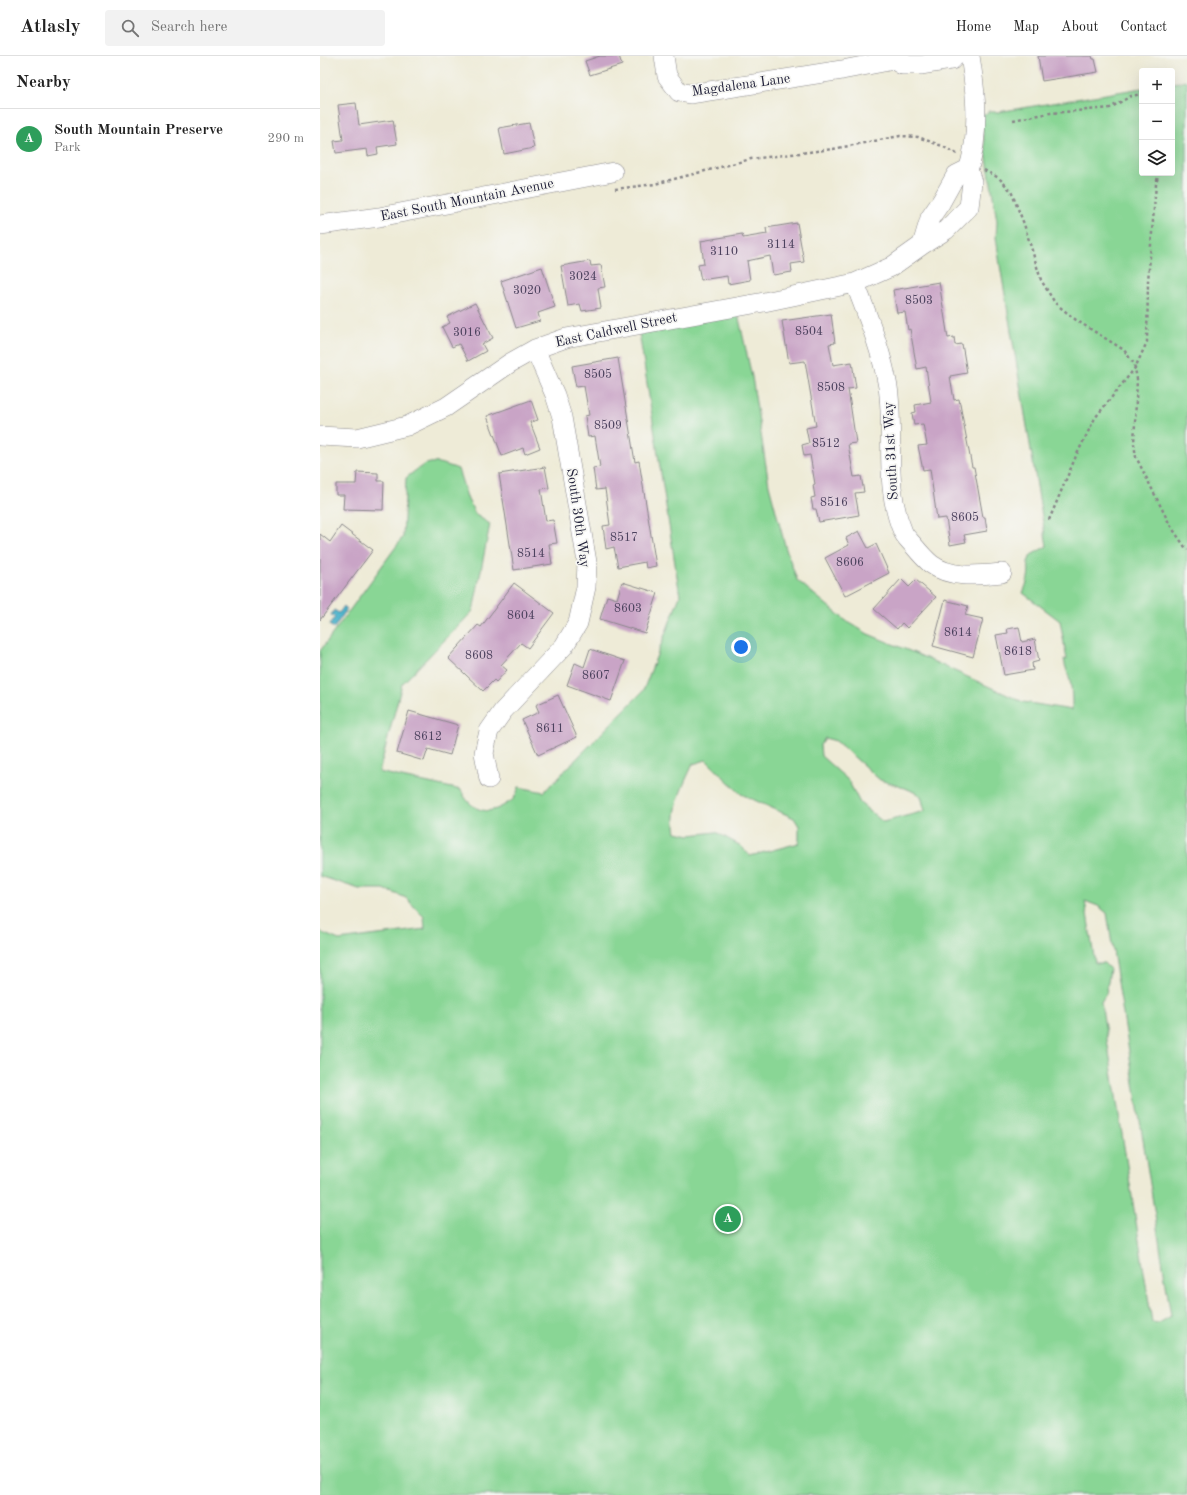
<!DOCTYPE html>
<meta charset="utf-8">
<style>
body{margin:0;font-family:"Old Standard TT",serif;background:#f2f2f2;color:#222}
.controls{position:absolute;right:12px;top:12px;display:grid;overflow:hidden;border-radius:4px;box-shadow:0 4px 16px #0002}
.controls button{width:36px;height:36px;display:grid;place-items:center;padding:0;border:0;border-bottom:1px solid #e0e0e0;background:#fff;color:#222;font:20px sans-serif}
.you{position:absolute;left:421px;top:591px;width:14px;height:14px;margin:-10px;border:3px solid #fff;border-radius:50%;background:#1a73e8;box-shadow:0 0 0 6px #1a73e833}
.badge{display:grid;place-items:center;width:26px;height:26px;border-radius:50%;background:#ea580c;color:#fff;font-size:13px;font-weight:700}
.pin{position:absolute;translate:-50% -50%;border:2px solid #fff;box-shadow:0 1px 4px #0006}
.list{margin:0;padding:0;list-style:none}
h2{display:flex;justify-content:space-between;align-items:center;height:52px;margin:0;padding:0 16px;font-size:17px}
h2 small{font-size:13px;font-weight:400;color:#767676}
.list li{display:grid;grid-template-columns:26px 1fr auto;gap:12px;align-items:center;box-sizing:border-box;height:60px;padding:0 16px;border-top:1px solid #e0e0e0}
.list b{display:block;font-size:15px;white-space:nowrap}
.list p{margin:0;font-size:13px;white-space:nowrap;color:#767676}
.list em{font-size:13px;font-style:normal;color:#767676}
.icon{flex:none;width:22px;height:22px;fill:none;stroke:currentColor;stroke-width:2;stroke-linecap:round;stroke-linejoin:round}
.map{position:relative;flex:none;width:867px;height:1439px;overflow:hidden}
header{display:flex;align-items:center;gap:24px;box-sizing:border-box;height:56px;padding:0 20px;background:#fff;border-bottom:1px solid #e0e0e0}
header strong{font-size:19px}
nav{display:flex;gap:22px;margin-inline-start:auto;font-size:14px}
.search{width:280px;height:36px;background:#f2f2f2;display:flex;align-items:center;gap:10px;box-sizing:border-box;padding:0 14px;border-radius:4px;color:#767676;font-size:15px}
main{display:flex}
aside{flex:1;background:#fff}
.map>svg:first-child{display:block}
.green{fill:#89d695;stroke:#567c68;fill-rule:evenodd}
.water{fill:#4cb3cb;stroke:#376a83}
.building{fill:#c9a4c6}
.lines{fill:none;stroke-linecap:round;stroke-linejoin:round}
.minor-casing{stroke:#888689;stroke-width:20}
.path{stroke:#888689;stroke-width:2.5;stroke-dasharray:3 3;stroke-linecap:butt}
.minor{stroke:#fff;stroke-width:19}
.labels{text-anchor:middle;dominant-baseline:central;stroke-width:3.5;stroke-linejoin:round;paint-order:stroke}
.number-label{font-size:12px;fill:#4c425e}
.street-label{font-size:14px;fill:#22223b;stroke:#f6f6f2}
</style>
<header>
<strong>Atlasly</strong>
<div class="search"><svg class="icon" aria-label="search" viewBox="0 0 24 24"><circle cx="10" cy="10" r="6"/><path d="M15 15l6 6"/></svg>Search here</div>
<nav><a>Home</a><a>Map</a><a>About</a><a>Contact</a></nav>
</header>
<main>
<aside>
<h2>Nearby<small></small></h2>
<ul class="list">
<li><span class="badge" style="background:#2e9e5b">A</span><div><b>South Mountain Preserve</b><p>Park</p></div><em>290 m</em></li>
</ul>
</aside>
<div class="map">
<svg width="867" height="1439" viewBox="0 0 867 1439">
<rect width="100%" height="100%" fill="#f6f6f2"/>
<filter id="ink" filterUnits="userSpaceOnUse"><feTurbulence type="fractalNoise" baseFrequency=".025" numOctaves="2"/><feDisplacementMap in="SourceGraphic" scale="8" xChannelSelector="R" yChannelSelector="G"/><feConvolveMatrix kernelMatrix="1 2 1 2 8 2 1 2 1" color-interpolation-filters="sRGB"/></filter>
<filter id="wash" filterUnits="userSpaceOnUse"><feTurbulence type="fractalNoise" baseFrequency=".012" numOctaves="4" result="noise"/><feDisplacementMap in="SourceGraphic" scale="16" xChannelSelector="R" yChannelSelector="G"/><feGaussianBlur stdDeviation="0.9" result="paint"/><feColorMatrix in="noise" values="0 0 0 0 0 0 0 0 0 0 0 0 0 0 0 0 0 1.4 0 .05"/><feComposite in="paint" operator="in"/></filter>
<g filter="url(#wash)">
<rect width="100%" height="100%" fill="#eeebd7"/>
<path class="green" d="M867 25V1439H0V876L19 884 105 873 104 861 86 842 64 833H39L0 820V595L83 481 86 422C108 404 111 403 138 413L148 444 156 459 170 468 153 555 82 628 59 716 141 734C150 754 167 761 186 748 189 746 192 745 194 742 196 739 198 734 199 731L224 736 323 635 360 540 319 276 418 258 432 321 449 429 466 493 477 524 525 564 548 578 597 598 703 646 752 654C752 644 752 634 750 625 748 617 745 611 744 603L747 604 740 565 703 537C708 525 710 518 708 506L711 499 727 490 680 209 676 181 677 165 660 59 668 57V55L678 56 822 32V117H852V27ZM505 682 516 685 560 724 590 734 601 740 605 755 563 766 540 747 528 724 501 700 500 689ZM386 704 421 738 474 762 479 770V787L430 800 421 790 396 776 370 779 356 776C351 752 363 730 373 708ZM765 845 778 850 787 857 851 1260 839 1267 832 1266 781 946 786 938 790 913 784 907H775Z"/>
<path class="water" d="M24 550 27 553 14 572 9 569 15 561 11 559 14 554 19 557Z"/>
<g id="blocks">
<path class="building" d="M280 0H299L302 9 270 19 265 5Z
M718 0H772L773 3H775L778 16 722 25Z
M36 47 39 69 73 64 77 88 57 91 58 98 48 100 47 93 16 97 14 85 23 84 18 49Z
M209 67 214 92 184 98 179 72Z
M477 167 484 206 471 208 472 216 453 219 450 200 427 205 430 224 408 228 407 220 381 224 378 209 384 208 381 185 422 178 423 182 447 178 446 172Z
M270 205 271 210 281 209 285 231 278 232 281 252 262 255 260 248 248 250 241 210Z
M222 211 235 251 218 257 220 265 196 272 181 225Z
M619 226 628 282 634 281 635 289 642 288 647 317 630 320 634 344 639 343 652 411H654L663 461H665L667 475 644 479 646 486 630 489 626 462 617 463 610 413 603 414 598 390 607 389 603 368 594 369 592 357 596 356 595 349 611 346 606 311 597 313 590 273 588 274 585 256 577 257 573 234Z
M155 247 173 282 162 288 166 295 148 305 139 288 132 291 122 271 130 267 127 261Z
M511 258 515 287 509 288 513 309 532 306 536 332 528 333 536 387 528 388 534 421 541 420 544 436 535 437 539 459 499 466 496 453H493L491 442 495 441 493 429 495 428 490 399 484 400 482 389 489 387 486 372 496 370 485 305 469 307 462 265Z
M298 302 315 406 319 405 336 510 326 512 325 506 298 511 294 491 286 493 283 470 290 469 285 433 276 434 273 412 280 411 275 380 268 381 265 360 269 359 264 330 256 331 252 310Z
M211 344 218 364 210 366 220 392 205 398 203 392 182 400 167 360Z
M225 411 229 432 221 433 226 465 233 464 237 487 229 488 232 508 194 514 179 418Z
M37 416 58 417V425H64L63 454 23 453 24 439H16V428H36Z
M21 470 53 494 0 564V478L10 486Z
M539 475 548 492 556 488 569 517 525 540 505 502 529 489 526 482Z
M581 523 589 531 596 524 616 541 587 572 582 567 577 573 554 553Z
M302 526 338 537 325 577 280 563 287 540 297 543Z
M194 527 234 557 208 592 201 587 181 609 187 614 176 626 174 624 163 635 128 602 158 569 161 571Z
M625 544 648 550 645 559 663 563 653 601 613 590Z
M699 571 702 586 715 583 719 605 712 607 713 614 684 619 676 579 688 577 687 573Z
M270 593 305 605 291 645 247 629 255 607 264 611Z
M238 639 257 681 218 699 202 664 219 656 216 649Z
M89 655 138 669 130 699 108 693 104 705 77 697Z"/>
</g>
</g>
<g filter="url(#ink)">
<use href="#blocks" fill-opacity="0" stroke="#888689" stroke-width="1"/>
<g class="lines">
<defs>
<path id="minor" d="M344 0 347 20 359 36 370 38 522 14 574 4 580 0
M574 4 582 9H602L632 4 635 0
M648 113C652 105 652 97 654 89 658 58 655 31 650 0
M0 169 59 161 293 116
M602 189 610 162 621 146 636 119 648 113
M535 227C548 261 562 296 568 331 575 379 563 430 583 476 585 481 591 486 594 490 599 496 605 503 611 508 631 523 659 519 682 517
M0 380 37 382 87 370 126 351 190 307 215 293 246 282 444 246 535 227 571 211 602 189 626 174 649 151 652 126 648 113
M169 723 164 697 169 675 183 655 244 590 258 567 266 531 267 506 242 361 235 339 215 293"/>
</defs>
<use href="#minor" class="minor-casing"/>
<path class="path" d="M693 64 730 57 790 52 811 40 822 38
M664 114 679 122 691 135 704 168 721 224 735 247 756 264 804 294 814 308 817 323 814 388 816 401 850 469 867 494
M295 133 335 128 431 103 513 93 580 80 598 81 622 90 637 98
M729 464 756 400 775 362 815 312 827 286 828 225 836 128 839 117"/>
<use href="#minor" class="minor"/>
</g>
</g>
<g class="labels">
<g class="number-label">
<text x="461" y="189">3114</text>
<text x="404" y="196">3110</text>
<text x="263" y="221">3024</text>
<text x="207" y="235">3020</text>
<text x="599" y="245">8503</text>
<text x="489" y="276">8504</text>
<text x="147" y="277">3016</text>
<text x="278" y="319">8505</text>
<text x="511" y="332">8508</text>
<text x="288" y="370">8509</text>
<text x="506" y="388">8512</text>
<text x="514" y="447">8516</text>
<text x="645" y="462">8605</text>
<text x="304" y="482">8517</text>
<text x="211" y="498">8514</text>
<text x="530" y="507">8606</text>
<text x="308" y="553">8603</text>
<text x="201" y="560">8604</text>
<text x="638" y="577">8614</text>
<text x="698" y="596">8618</text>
<text x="159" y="600">8608</text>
<text x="276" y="620">8607</text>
<text x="230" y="673">8611</text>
<text x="108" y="681">8612</text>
</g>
<g class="street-label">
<text transform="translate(421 29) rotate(-8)">Magdalena Lane</text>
<text transform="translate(147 144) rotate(-11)">East South Mountain Avenue</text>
<text transform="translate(296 274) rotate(-12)">East Caldwell Street</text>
<text transform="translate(571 395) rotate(-93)">South 31st Way</text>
<text transform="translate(258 462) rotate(82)">South 30th Way</text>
</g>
</g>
</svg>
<div class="controls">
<button>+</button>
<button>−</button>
<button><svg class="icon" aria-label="layers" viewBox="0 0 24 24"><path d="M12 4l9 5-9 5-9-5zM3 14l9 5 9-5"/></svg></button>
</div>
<div class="you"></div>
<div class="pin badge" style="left:408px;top:1163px;background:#2e9e5b">A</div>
</div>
</main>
